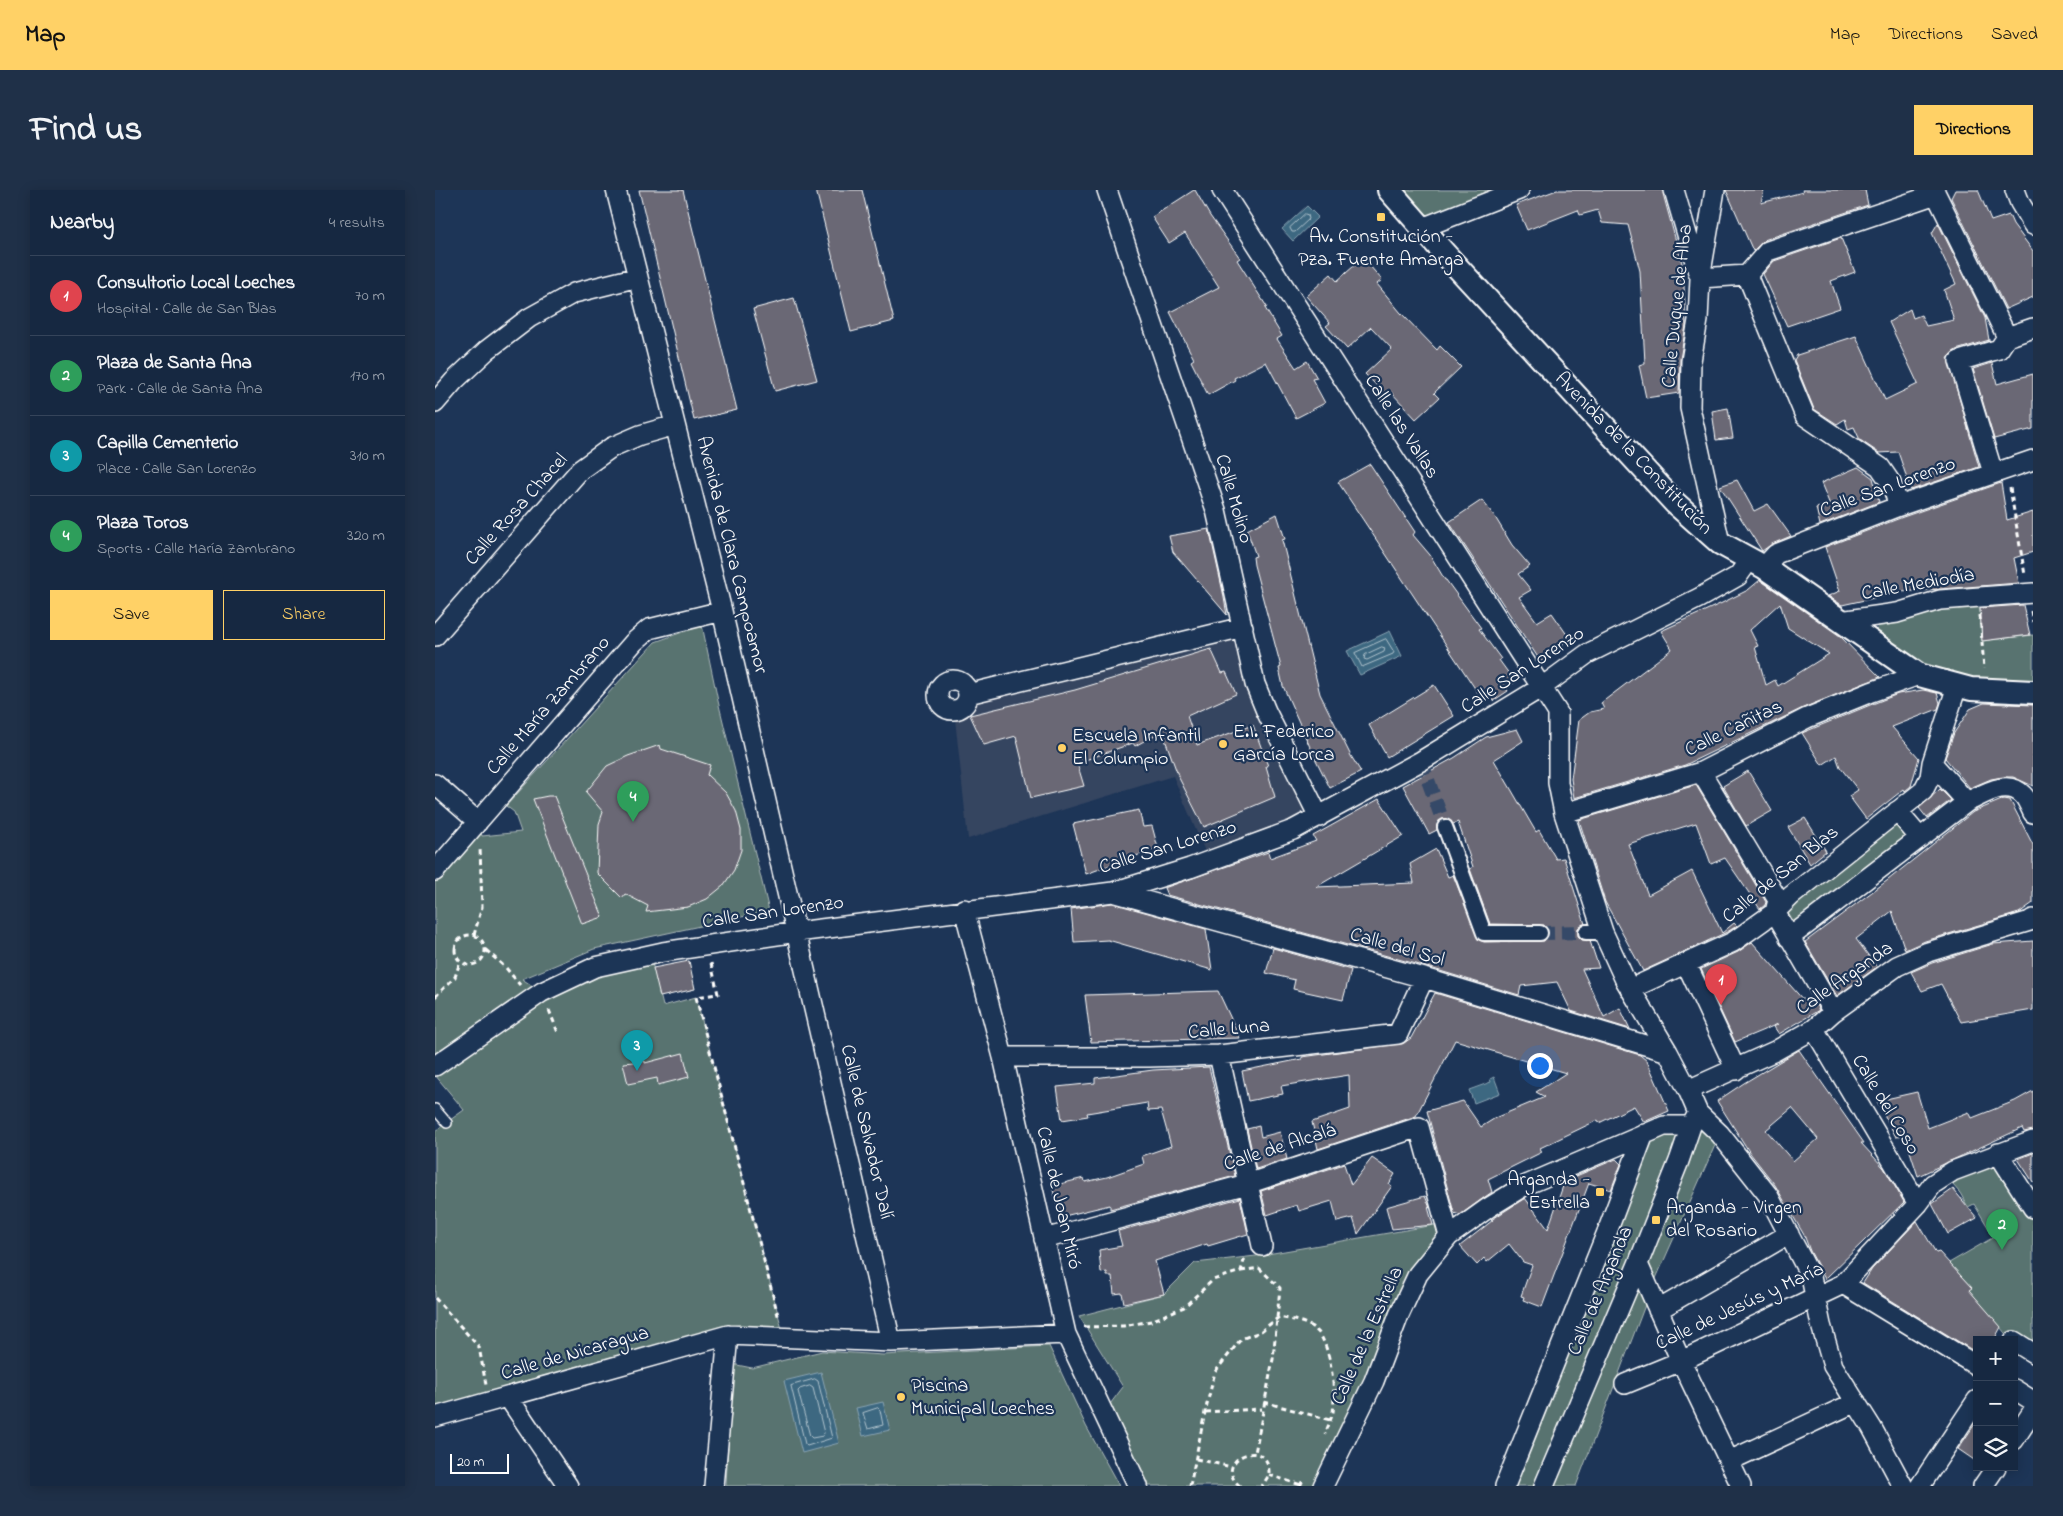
<!DOCTYPE html>
<meta charset="utf-8">
<style>
body{margin:0;font-family:"Indie Flower",sans-serif;background:#1f3048;color:#f1f3f6}
.controls{position:absolute;right:15px;bottom:15px;display:grid;overflow:hidden;border-radius:0px;box-shadow:0 2px 12px #0003}
.controls button{width:45px;height:45px;display:grid;place-items:center;padding:0;border:0;border-bottom:1px solid #35445a;background:#162841;color:#f1f3f6;font:25px sans-serif}
.scale{position:absolute;left:15px;bottom:12px;width:59px;box-sizing:border-box;padding-left:5px;border:2px solid #fff;border-top:0;font-size:14px;line-height:18px;white-space:nowrap;color:#fff;-webkit-text-stroke:4px #1d3557;paint-order:stroke}
.you{position:absolute;left:1104px;top:875px;width:18px;height:18px;margin:-12px;border:4px solid #fff;border-radius:50%;background:#1a73e8;box-shadow:0 0 0 8px #1a73e833}
.badge{display:grid;place-items:center;width:32px;height:32px;border-radius:50%;background:#ffd166;color:#fff;font-size:16px;font-weight:700}
.pin{position:absolute;translate:-50% -41px;filter:drop-shadow(0 1px 2px #0008)}
.pin::after{content:'';position:absolute;top:26px;width:18px;height:15px;background:inherit;clip-path:polygon(0 0,100% 0,50% 100%)}
.list{margin:0;padding:0;list-style:none}
h2{display:flex;justify-content:space-between;align-items:center;height:65px;margin:0;padding:0 20px;font-size:21px}
h2 small{font-size:16px;font-weight:400;color:#9ea6b1}
.list li{display:grid;grid-template-columns:32px 1fr auto;gap:15px;align-items:center;box-sizing:border-box;height:80px;padding:0 20px;border-top:1px solid #35445a}
.list b{display:block;font-size:19px;white-space:nowrap}
.list p{margin:0;font-size:16px;white-space:nowrap;color:#9ea6b1}
.list em{font-size:16px;font-style:normal;color:#9ea6b1}
.actions{display:flex;gap:10px;padding:15px 20px}
.actions a{flex:1;padding:11px 0;border:1px solid #ffd166;border-radius:0px;text-align:center;font-size:18px;color:#ffd166}
.actions .main{background:#ffd166;color:#111}
.icon{flex:none;width:28px;height:28px;fill:none;stroke:currentColor;stroke-width:2;stroke-linecap:round;stroke-linejoin:round}
.map{position:relative;flex:none;width:1598px;height:1296px;overflow:hidden;border-radius:0px}
header{display:flex;align-items:center;gap:30px;box-sizing:border-box;height:70px;padding:0 25px;background:#ffd166;color:#111}
header strong{font-size:24px}
nav{display:flex;gap:28px;margin-inline-start:auto;font-size:18px}
.intro{display:flex;align-items:center;justify-content:space-between;box-sizing:border-box;height:120px;padding:0 30px}
h1{margin:0;font-size:35px}
.button{padding:12px 22px;border-radius:0px;background:#ffd166;color:#111;font-size:18px;font-weight:700}
main{display:flex;gap:30px;padding:0 30px}
aside{flex:1;background:#162841;border-radius:0px;box-shadow:0 2px 12px #0003}
.map>svg:first-child{display:block}
.built{fill:#344460}
.green{fill:#597370;stroke:#acb9b8}
.water{fill:#3c6881;stroke:#8aa4b3}
.lines{fill:none;stroke-linecap:round;stroke-linejoin:round}
.shore{stroke:#b1c3cd;stroke-width:1}
.building{fill:#6b6874;stroke:#fff;fill-rule:evenodd}
.pedestrian-tunnel{stroke:#344968;stroke-width:14;stroke-dasharray:14 7;stroke-linecap:butt}
.service-casing{stroke:#fff;stroke-width:12}
.pedestrian-casing{stroke:#fff;stroke-width:18}
.minor-casing{stroke:#fff;stroke-width:22}
.tertiary-casing{stroke:#fff;stroke-width:26}
.path{stroke:#fff;stroke-width:3;stroke-dasharray:5 4;stroke-linecap:butt}
.service{stroke:#1d3557;stroke-width:9}
.pedestrian{stroke:#1d3557;stroke-width:14}
.minor{stroke:#1d3557;stroke-width:19}
.tertiary{stroke:#1d3557;stroke-width:22}
.poi-dot{fill:#ffd166;stroke:#1d3557;stroke-width:2}
.labels{text-anchor:middle;dominant-baseline:central;stroke-width:4.5;stroke-linejoin:round;paint-order:stroke}
.poi-label{font-size:20px;fill:#fff;stroke:#1d3557;text-anchor:start}
.street-label{font-size:20px;fill:#fff;stroke:#1d3557}
</style>
<header>
<strong>Map</strong>
<nav><a>Map</a><a>Directions</a><a>Saved</a></nav>
</header>
<div class="intro"><h1>Find us</h1><a class="button">Directions</a></div>
<main>
<aside>
<h2>Nearby<small>4 results</small></h2>
<ul class="list">
<li><span class="badge" style="background:#e0444e">1</span><div><b>Consultorio Local Loeches</b><p>Hospital · Calle de San Blas</p></div><em>70 m</em></li>
<li><span class="badge" style="background:#2e9e5b">2</span><div><b>Plaza de Santa Ana</b><p>Park · Calle de Santa Ana</p></div><em>170 m</em></li>
<li><span class="badge" style="background:#0f9aa8">3</span><div><b>Capilla Cementerio</b><p>Place · Calle San Lorenzo</p></div><em>310 m</em></li>
<li><span class="badge" style="background:#2e9e5b">4</span><div><b>Plaza Toros</b><p>Sports · Calle María Zambrano</p></div><em>320 m</em></li>
</ul>
<div class="actions"><a class="main">Save</a><a>Share</a></div>
</aside>
<div class="map">
<svg width="1598" height="1296" viewBox="0 0 1598 1296">
<rect width="100%" height="100%" fill="#1d3557"/>
<filter id="ink" filterUnits="userSpaceOnUse"><feTurbulence type="fractalNoise" baseFrequency=".02" numOctaves="2"/><feDisplacementMap in="SourceGraphic" scale="10" xChannelSelector="R" yChannelSelector="G"/><feConvolveMatrix kernelMatrix="1 2 1 2 8 2 1 2 1" color-interpolation-filters="sRGB"/></filter>
<g filter="url(#ink)">
<path class="built" d="M808 437 820 494 884 627 774 671 738 586 533 649 520 529 535 525 533 504Z"/>
<path class="green" d="M954 0H1084L987 38Z
M1544 407 1547 451 1598 445V502L1541 499 1437 453 1447 425Z
M267 435 283 511 334 721 159 759 87 789 107 802 215 765 228 816 261 807 349 1147 293 1145 0 1227V941L29 920 0 885V681L43 632 47 646 86 642 79 622 71 616 220 452Z
M1462 621 1485 648 1354 748 1340 722Z
M1263 923 1285 944 1215 1102 1141 1296H1070L1209 944Z
M1563 963 1598 1019V1157L1575 1149 1534 1100 1536 1097 1514 1073 1559 1047 1539 1014 1533 1017 1525 1003 1510 986Z
M1011 1033 983 1084 888 1296H703L669 1222 688 1197 644 1126 729 1104 760 1073 821 1066Z
M614 1156 651 1236 684 1296H291L297 1174 317 1178 387 1161 448 1165Z"/>
<path class="water" d="M872 16 883 27 858 51 847 39Z
M955 441 967 466 925 485 912 461Z
M1059 887 1065 903 1039 913 1034 900 1056 892 1055 889Z
M386 1182 404 1253 367 1263 349 1191Z
M448 1212 455 1240 428 1246 421 1218Z"/>
<g class="lines">
<path class="shore" d="M870 24 873 25 874 29 860 42H857L855 38Z
M951 449 959 462 958 464 927 477 920 463Z
M947 457 950 458 949 462 932 470 929 469 930 465Z
M380 1189 383 1191 397 1248 372 1256 370 1254 356 1196Z
M375 1196 378 1198 389 1243 388 1246 377 1248 375 1246 363 1201 365 1199Z
M443 1218 445 1220 448 1235 433 1239 428 1223Z"/>
</g>
<path class="building" d="M204 0H248L302 220 259 230Z
M381 0H427L459 131 416 142Z
M759 0H760L775 26 805 68 802 70 832 117 830 118 847 146 842 149 861 178 872 171 882 188 877 189 890 213 861 228 831 172 799 188 800 190 773 205 756 171 759 169 735 122 784 97 750 43 734 53 717 27Z
M1122 0H1227L1248 77 1251 136 1245 169 1244 203 1211 208 1204 175 1210 173 1205 81 1193 35 1167 33 1163 20 1145 25 1143 20 1092 40 1081 15Z
M1291 0H1329L1326 13 1368 2 1367 0H1430L1433 15 1329 50 1318 61Z
M1520 0H1543L1556 31 1574 25 1578 34 1598 61V107L1571 119 1516 8Z
M1503 33 1550 128 1554 150 1521 160 1516 164 1513 169 1544 277 1476 300 1463 262 1444 263 1425 250 1419 237 1413 239 1410 229 1402 234 1379 219 1359 170 1362 165 1421 146 1450 210 1483 194 1454 132 1475 119 1478 128 1486 125 1491 136 1519 130 1509 100 1521 94 1497 43Z
M1406 48 1420 82 1396 91 1405 118 1352 136 1328 84 1339 71Z
M928 68 947 90 942 94 966 123 1002 160 1005 156 1026 177 999 203 1004 208 981 229 956 202 952 206 930 184 957 159 936 137 912 159 891 136 895 133 871 106 896 84 902 91Z
M359 108 382 190 340 201 318 119Z
M1557 173 1562 194 1598 184V239L1559 249 1538 179Z
M1293 218 1298 248 1281 250 1277 221Z
M935 274 980 342 978 345 995 365 1010 390H1011L1046 438 1044 439 1066 469 1064 470 1080 492 1071 498 1073 501 1058 511 1056 508 1049 512 903 292Z
M1423 277 1438 288 1444 312 1385 335 1381 318 1395 315 1386 293Z
M1302 290 1319 321 1333 314 1356 346 1337 354 1327 361 1285 296Z
M1566 293 1572 330 1598 322V362L1579 368 1584 393 1466 402 1407 415 1393 406 1405 401 1390 357 1468 327Z
M1047 310 1060 327 1077 355 1095 376 1083 384 1096 400 1084 407 1102 432 1117 423 1135 449 1127 454 1128 456 1106 472 1014 332Z
M842 324 850 349 847 350 885 504 916 566 926 582 895 598 878 564 848 496 844 478 846 477 819 375 818 367 821 366 812 340Z
M774 339 788 402 792 425 738 362 734 346Z
M1325 390 1405 446 1445 487 1368 518 1250 575 1139 608 1136 589 1144 530 1155 522 1169 519 1166 513 1237 459 1226 441 1287 413 1313 400ZM1345 413 1353 438 1394 464 1343 496 1340 490 1331 495 1320 457 1323 456 1315 440Z
M1588 415 1595 445 1547 451 1545 418Z
M776 459 787 483 791 482 801 504 752 526 762 555 818 535 833 576H831L840 607 769 637 744 588 727 541 700 556 698 553 642 573 649 596 596 608 581 546 549 555 535 525 640 500Z
M999 495 1019 526 952 567 934 535Z
M1488 500 1502 503 1505 513 1503 519 1457 537 1484 568 1476 596 1470 601 1469 599 1431 629 1414 606 1423 600 1405 577 1401 566 1387 575 1367 543 1440 513 1463 504Z
M1549 513 1598 515V596L1578 587H1568L1556 589 1535 598 1510 568 1519 543 1535 519Z
M1082 539 1088 551 1059 570 1101 642 1104 640 1121 669 1129 668 1150 734 1143 738V746L1147 750 1155 751 1164 778 1147 779 1169 827 1185 818 1195 839 1136 821 1122 792 1086 796 1084 805 992 777 732 705 729 698 833 662 835 668 881 651 878 646 944 609 968 646 881 697 979 693 975 674 1001 659 1013 687 1018 685 1044 750 1049 752 1109 751 1114 743 1109 735 1055 734 1035 679 1038 677 1023 632 1018 634 1012 629H1007L1002 635V640L994 644 968 596 1019 568 1051 547Z
M225 555 226 559 275 575 272 585 291 603 301 621 306 640V660L299 680 288 696 272 709 253 717 211 722 213 716 190 704 187 708 162 683 164 634 168 622 151 602 172 576 193 566Z
M1313 581 1337 621 1311 636 1288 596Z
M1261 595 1331 712 1330 715 1325 719 1290 668 1276 674 1261 633 1193 654 1213 705 1257 681 1287 743 1299 733 1302 736 1292 742 1208 781 1170 712 1144 630Z
M1505 599 1516 610 1492 628 1484 618Z
M113 606H119L168 727 147 734 98 609Z
M1569 609 1575 610 1598 655V713L1584 723 1490 751 1470 760 1457 721 1421 749 1442 777 1402 806 1370 752 1453 690 1538 622Z
M704 620 708 637 717 636 723 658 651 684 638 634Z
M1370 628 1391 661 1375 674 1353 637Z
M677 713 771 739 777 780 673 750 639 752 636 719Z
M1598 751V820L1526 832 1506 794 1487 801 1476 782 1497 773 1558 754Z
M1317 752 1370 812 1376 807 1384 820 1344 844 1339 837 1343 834 1300 852 1266 779 1303 762Z
M838 758 916 780 908 810 858 799 860 790 831 783Z
M254 771 260 799 225 807 218 778Z
M783 801 805 848 656 852 650 805Z
M1000 803 1205 865 1212 871 1234 921 1209 932 1199 916 1164 933 1163 930 1105 958 1107 962 1053 989 1057 1002 1025 1025 1019 1023 992 921 1028 911 1046 937 1062 927 1110 907 1101 902 1131 883 1020 850 981 926 883 959 877 932 915 919 914 885 846 896 848 904 813 911 807 881 867 869V867L969 853 976 848Z
M1364 860 1429 953H1426L1449 978 1469 1012 1390 1089 1375 1061 1369 1045 1340 995 1315 963 1282 911 1309 893ZM1357 918 1383 949 1358 971 1331 940Z
M248 863 254 887 223 895 222 888 193 894 188 873 210 871V873Z
M774 877 800 986 675 1019V1015L625 1027 617 996 649 988 650 992 672 987 709 974 707 966 736 956 726 920 713 921 712 913 652 923 653 926 627 930 622 897 660 893V888L718 880Z
M1598 901V940L1589 942 1587 938 1483 986 1470 946 1461 947 1442 911 1482 902 1493 938 1534 922 1537 928 1580 911Z
M824 936 826 947 845 942 852 969 821 979 812 939Z
M1598 963V992L1583 969Z
M937 968 960 984 954 994 957 996 923 1044 918 1028 902 1032 897 1011 864 1021 862 1015 832 1025 826 1001 909 974 916 995Z
M1181 969 1186 974 1176 1000 1154 993 1107 1117 1088 1110 1089 1107 1086 1106 1097 1075 1088 1072 1074 1054 1052 1072 1049 1068 1042 1075 1025 1056 1058 1030H1056L1090 1008 1113 1039 1128 996 1125 993Z
M1518 999 1542 1028 1513 1044 1497 1014Z
M990 1006 995 1018 993 1017 998 1035 957 1039 951 1017Z
M805 1008 813 1044 773 1056 772 1054 720 1071 729 1104 689 1113 687 1103 679 1104 677 1086H672V1082L666 1083 664 1060 687 1056 683 1041Z
M1482 1031 1501 1063 1504 1062 1537 1098 1534 1100 1566 1137 1559 1150H1542V1163L1428 1093 1437 1079Z
M1542 1231V1272L1523 1259Z"/>
<g class="lines">
<path class="pedestrian-tunnel" d="M986 571 1010 637
M1105 743 1151 742"/>
<defs>
<path id="service" d="M0 919 12 933"/>
<path id="pedestrian" d="M1010 637 1049 743H1105
M1151 742H1168"/>
<path id="minor" d="M181 0 287 421 456 1152
M672 0 781 320 820 494 831 521 884 627
M787 0 1123 523V593L1129 623 1168 742 1190 790 1233 862 1253 900 1263 923 1285 944 1333 1005 1376 1087 1386 1135 1398 1176 1437 1238 1468 1296
M1239 0 1263 82
M1280 0 1265 88 1263 130 1256 171 1255 218 1285 353
M1499 0 1572 147
M1580 0 1585 13 1598 35
M987 38 1084 0
M1312 85 1370 226 1445 277 1456 293 1464 316
M1265 88 1312 85 1333 61 1501 4
M1572 147 1598 138
M0 213 19 191 52 160 94 128 139 103 203 87
M1558 283 1524 171 1564 159 1572 147
M1329 377 1341 364 1464 316 1598 270
M1405 431 1462 423 1505 410 1598 403
M0 446 145 280 177 257 205 245 240 235
M503 505a15 15 0 1 1 30 0a15 15 0 1 1-30 0Z
M533 504 808 437
M1266 582 1343 710 1340 722 1398 822
M0 594 43 632
M1532 612C1548 605 1572 588 1588 605 1592 609 1595 617 1598 623
M1462 621 1485 648
M1129 623 1266 582 1372 528 1436 502 1484 485
M0 681 199 452 214 439 287 421
M678 702 989 788 1233 862
M529 719 568 867 631 1144 703 1296
M1354 748 1532 612 1497 573
M1252 775 1301 880
M1195 799 1298 752 1340 722 1356 706 1488 601 1495 587 1497 573 1522 496
M1379 839 1483 1014
M784 865 827 1056
M568 867H714L784 865 963 844 989 788
M0 876 107 802 160 777 228 762 362 742 678 702 755 678 858 640 986 571 1107 497 1152 464 1264 408 1303 386 1315 369
M1253 900 1340 861 1379 839 1398 822 1462 776 1493 762 1595 731 1598 729
M1563 963 1598 1018
M609 1049 812 994 984 937 1014 1046
M1203 1074 1246 1171 1306 1296
M1408 1094 1542 1176
M1223 1120 1354 1044
M1579 1151 1598 1163
M1190 1194 1246 1171 1408 1094 1483 1014 1498 994 1518 981 1598 951
M1579 1199 1598 1211
M73 1207 133 1296
M0 1227 293 1145 456 1152 631 1144
M1579 1250 1598 1221
M1294 1271 1421 1212
M279 1296 293 1145
M888 1296 939 1191 964 1125 983 1084 1014 1046 1053 1018 1089 996 1229 936H1256
M1070 1296 1172 1042 1209 944
M1109 1296 1203 1074 1244 971 1256 936 1262 925
M1485 1296 1542 1210
M1548 1296 1561 1277"/>
<path id="tertiary" d="M954 0 1011 65 1240 313 1285 353 1329 377 1484 485 1536 499 1598 502"/>
</defs>
<use href="#service" class="service-casing"/>
<use href="#pedestrian" class="pedestrian-casing"/>
<use href="#minor" class="minor-casing"/>
<use href="#tertiary" class="tertiary-casing"/>
<path class="path" d="M1575 298 1590 385
M1596 421 1598 432
M1545 425 1549 479
M20 760a15 15 0 1 1 30 0a15 15 0 1 1-30 0Z
M39 745 47 717 45 657
M51 760 71 778 85 795
M276 773 283 804 261 807 344 1129
M0 807 20 787 25 772
M114 820 124 845
M806 1081 824 1078 845 1098 838 1169 820 1263
M0 1108 44 1157 51 1195
M649 1137 688 1136 716 1131 749 1117 778 1090 806 1081 810 1067
M899 1202 917 1191
M829 1212 895 1230
M770 1222 827 1219
M761 1269 797 1277
M834 1285 866 1295
M755 1296 770 1222 780 1182 806 1149 825 1142 844 1127C857 1130 873 1131 883 1142 896 1157 901 1203 898 1222 896 1229 893 1237 890 1244
M805 1296C774 1271 836 1243 834 1285L827 1296
M865 1296 869 1288"/>
<use href="#service" class="service"/>
<use href="#pedestrian" class="pedestrian"/>
<use href="#minor" class="minor"/>
<use href="#tertiary" class="tertiary"/>
</g>
</g>
<g class="poi-dot">
<rect x="941" y="22" width="10" height="10" rx="2.5"/>
<circle cx="788" cy="554" r="5"/>
<circle cx="627" cy="558" r="5"/>
<rect x="1160" y="997" width="10" height="10" rx="2.5"/>
<rect x="1216" y="1025" width="10" height="10" rx="2.5"/>
<circle cx="466" cy="1207" r="5"/>
</g>
<g class="labels">
<g class="poi-label">
<text x="946" y="47" text-anchor="middle">Av. Constitución -<tspan x="946" dy="23">Pza. Fuente Amarga</tspan></text>
<text x="798" y="542">E.I. Federico<tspan x="798" dy="23">García Lorca</tspan></text>
<text x="637" y="546">Escuela Infantil<tspan x="637" dy="23">El Columpio</tspan></text>
<text x="1155" y="990" text-anchor="end">Arganda -<tspan x="1155" dy="23">Estrella</tspan></text>
<text x="1231" y="1018">Arganda - Virgen<tspan x="1231" dy="23">del Rosario</tspan></text>
<text x="476" y="1196">Piscina<tspan x="476" dy="23">Municipal Loeches</tspan></text>
</g>
<g class="street-label">
<text transform="translate(1243 116) rotate(-84)">Calle Duque de Alba</text>
<text transform="translate(966 237) rotate(57)">Calle las Vallas</text>
<text transform="translate(1198 264) rotate(46)">Avenida de la Constitución</text>
<text transform="translate(1453 298) rotate(-20)">Calle San Lorenzo</text>
<text transform="translate(798 309) rotate(74)">Calle Molino</text>
<text transform="translate(82 320) rotate(-48)">Calle Rosa Chacel</text>
<text transform="translate(296 365) rotate(76)">Avenida de Clara Campoamor</text>
<text transform="translate(1483 395) rotate(-10)">Calle Mediodía</text>
<text transform="translate(1088 481) rotate(-33)">Calle San Lorenzo</text>
<text transform="translate(114 516) rotate(-49)">Calle María Zambrano</text>
<text transform="translate(1299 539) rotate(-26)">Calle Cañitas</text>
<text transform="translate(733 658) rotate(-17)">Calle San Lorenzo</text>
<text transform="translate(1346 685) rotate(-39)">Calle de San Blas</text>
<text transform="translate(338 723) rotate(-8)">Calle San Lorenzo</text>
<text transform="translate(962 758) rotate(16)">Calle del Sol</text>
<text transform="translate(1410 789) rotate(-35)">Calle Arganda</text>
<text transform="translate(794 840) rotate(-5)">Calle Luna</text>
<text transform="translate(1450 915) rotate(59)">Calle del Coso</text>
<text transform="translate(431 942) rotate(77)">Calle de Salvador Dalí</text>
<text transform="translate(845 958) rotate(-18)">Calle de Alcalá</text>
<text transform="translate(623 1008) rotate(77)">Calle de Joan Miró</text>
<text transform="translate(1166 1101) rotate(-67)">Calle de Arganda</text>
<text transform="translate(1305 1117) rotate(-25)">Calle de Jesús y María</text>
<text transform="translate(933 1146) rotate(-66)">Calle de la Estrella</text>
<text transform="translate(140 1164) rotate(-16)">Calle de Nicaragua</text>
</g>
</g>
</svg>
<div class="controls">
<button>+</button>
<button>−</button>
<button><svg class="icon" aria-label="layers" viewBox="0 0 24 24"><path d="M12 4l9 5-9 5-9-5zM3 14l9 5 9-5"/></svg></button>
</div>
<div class="scale">20 m</div>
<div class="you"></div>
<div class="pin badge" style="left:1286px;top:815px;background:#e0444e">1</div>
<div class="pin badge" style="left:1567px;top:1060px;background:#2e9e5b">2</div>
<div class="pin badge" style="left:202px;top:881px;background:#0f9aa8">3</div>
<div class="pin badge" style="left:198px;top:632px;background:#2e9e5b">4</div>
</div>
</main>
